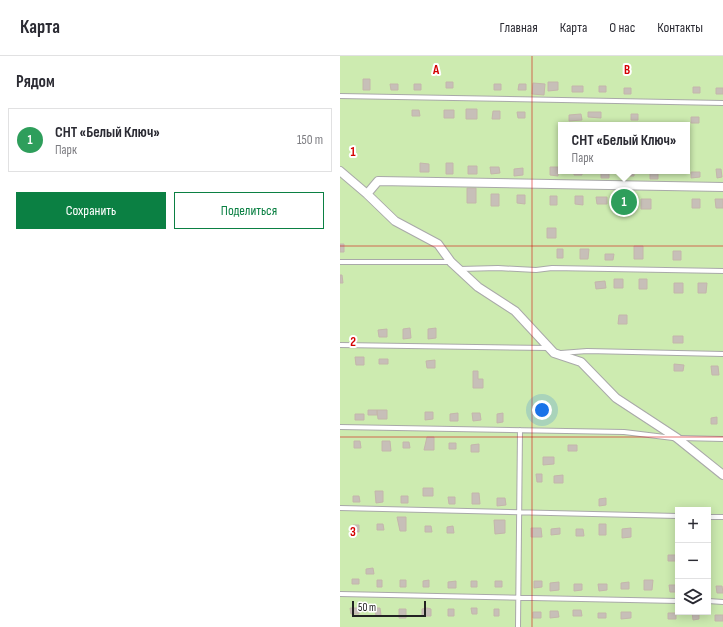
<!DOCTYPE html>
<html lang="ru">
<meta charset="utf-8">
<style>
body{margin:0;font-family:"Sofia Sans Condensed",sans-serif;background:#f2f2f3;color:#2b2b33}
.controls{position:absolute;right:12px;bottom:12px;display:grid;overflow:hidden;border-radius:0px;box-shadow:0 2px 10px #0003}
.controls button{width:36px;height:36px;display:grid;place-items:center;padding:0;border:0;border-bottom:1px solid #e1e1e2;background:#fff;color:#2b2b33;font:20px sans-serif}
.scale{position:absolute;left:12px;bottom:10px;width:74px;box-sizing:border-box;padding-left:4px;border:2px solid #222;border-top:0;font-size:11px;line-height:14px;white-space:nowrap;color:#222;-webkit-text-stroke:3px #fff;paint-order:stroke}
.you{position:absolute;left:202px;top:354px;width:14px;height:14px;margin:-10px;border:3px solid #fff;border-radius:50%;background:#1a73e8;box-shadow:0 0 0 6px #1a73e833}
.badge{display:grid;place-items:center;width:26px;height:26px;border-radius:50%;background:#0b8043;color:#fff;font-size:13px;font-weight:700}
.pin{position:absolute;translate:-50% -50%;border:2px solid #fff;box-shadow:0 1px 4px #0006}
.popup{position:absolute;left:218px;top:66px;width:132px;height:52px;box-sizing:border-box;display:grid;place-content:center;border-radius:0px;background:#fff;filter:drop-shadow(0 1px 3px #0005);font-size:13px;white-space:nowrap;color:#7c7c81}
.popup b{font-size:15px;color:#2b2b33}
.popup::after{content:'';position:absolute;left:50%;top:100%;margin-left:-8px;border:8px solid transparent;border-top-color:#fff}
.list{margin:0;padding:0;list-style:none}
h2{display:flex;justify-content:space-between;align-items:center;height:52px;margin:0;padding:0 16px;font-size:17px}
h2 small{font-size:13px;font-weight:400;color:#7c7c81}
.list li{display:grid;grid-template-columns:26px 1fr auto;gap:12px;align-items:center;box-sizing:border-box;height:64px;margin:0 8px 8px;padding:0 8px;border:1px solid #e1e1e2;border-radius:0px}
.list b{display:block;font-size:15px;white-space:nowrap}
.list p{margin:0;font-size:13px;white-space:nowrap;color:#7c7c81}
.list em{font-size:13px;font-style:normal;color:#7c7c81}
.actions{display:flex;gap:8px;padding:12px 16px}
.actions a{flex:1;padding:9px 0;border:1px solid #0b8043;border-radius:0px;text-align:center;font-size:14px;color:#0b8043}
.actions .main{background:#0b8043;color:#fff}
.icon{flex:none;width:22px;height:22px;fill:none;stroke:currentColor;stroke-width:2;stroke-linecap:round;stroke-linejoin:round}
.map{position:relative;flex:none;width:383px;height:571px;overflow:hidden}
header{display:flex;align-items:center;gap:24px;box-sizing:border-box;height:56px;padding:0 20px;background:#fff;border-bottom:1px solid #e1e1e2}
header strong{font-size:19px}
nav{display:flex;gap:22px;margin-inline-start:auto;font-size:14px}
main{display:flex}
aside{flex:1;background:#fff}
.map>svg:first-child{display:block}
.garden{fill:#cdebb0;fill-rule:evenodd}
.building{fill:#c7bfb8;stroke:#c4b6ab}
.lines{fill:none;stroke-linecap:round;stroke-linejoin:round}
.lane-casing{stroke:#a9a9a9;stroke-width:6}
.street-casing{stroke:#a9a9a9;stroke-width:10}
.lane{stroke:#fff;stroke-width:4}
.street{stroke:#fff;stroke-width:8}
.grid{fill:none;stroke:#d40000;stroke-width:1;stroke-opacity:0.55}
.grid-label{font-size:13px;text-anchor:middle;font-weight:bold;fill:#d40000;stroke:#fff;stroke-width:4;stroke-linejoin:round;paint-order:stroke}
</style>
<header>
<strong>Карта</strong>
<nav><a>Главная</a><a>Карта</a><a>О нас</a><a>Контакты</a></nav>
</header>
<main>
<aside>
<h2>Рядом<small></small></h2>
<ul class="list">
<li><span class="badge" style="background:#2e9e5b">1</span><div><b>СНТ «Белый Ключ»</b><p>Парк</p></div><em>150 m</em></li>
</ul>
<div class="actions"><a class="main">Сохранить</a><a>Поделиться</a></div>
</aside>
<div class="map">
<svg width="383" height="571" viewBox="0 0 383 571">
<rect width="100%" height="100%" fill="#f2efe9"/>
<path class="garden" d="M0 0H383V571H0ZM221 69H347V115H221ZM338 454H368V556H338Z"/>
<path class="building" d="M23 23H30V34H23Z
M106 26H113V32H106Z
M208 26H218V34L208 35Z
M193 27 205 28 204 39 192 38Z
M50 28H58V34H51Z
M74 28H81V34H74Z
M154 28H161V34H154Z
M179 28H186V34H178Z
M232 30H243V36H232Z
M259 30H266V36H259Z
M353 31H360V37H353Z
M284 32H291V38H284Z
M376 32H383V38H376Z
M126 53H137V63H126Z
M72 54H79L80 60H72Z
M104 54H114V62H104Z
M153 55H160V63H152Z
M177 56H185V62H178Z
M248 56H261V62L248 61Z
M241 58 242 64 229 65V59Z
M291 58H298V64H291Z
M351 61H359V67H351Z
M80 107 89 108V116H80Z
M106 107H113V118H106Z
M128 110H137V118H128Z
M150 111H159L160 117 151 118Z
M210 111H218V120L210 119Z
M183 112V119L174 120V113Z
M376 113H381L382 121 377 122Z
M234 115H242V119H234Z
M261 115H269V122H261Z
M286 115H294V120H286Z
M310 115H318V123H310Z
M351 116H360V121L351 122Z
M127 132H136V147H127Z
M151 138H159V150H151Z
M177 139H185V148L177 147Z
M210 140H217V149H210Z
M235 140H243V149L235 148Z
M256 141H267V148H257Z
M284 142 292 143V149L284 148Z
M301 143H311V153H301Z
M352 143H360V152H352Z
M375 143H383V152H376Z
M207 172H216V182H207Z
M0 188H4V196H0Z
M294 190H303V203H294Z
M217 193H223V202H217Z
M240 193H249L248 203H240Z
M333 195H341V204H333Z
M265 198H274L273 204H265Z
M0 219H2L3 227H0Z
M274 223H283V232H274Z
M299 223H307V233H299Z
M265 225 266 232 256 233 255 226Z
M334 227H343V237H334Z
M358 227H367L366 237H358Z
M279 259H287V268H278Z
M70 272 71 282 63 283V273Z
M96 272V282L88 283V273Z
M47 273V281H39L38 274Z
M333 280H343V287H333Z
M15 301H24V309H16Z
M39 303H48V308H39Z
M95 304V312H87L86 305Z
M334 308 344 309 343 315H334Z
M371 310H378L379 319H372Z
M133 315H138V323H143V332H133Z
M28 354H37V359H28Z
M37 354H47V363H38Z
M85 356H93V363L85 364Z
M118 357V365H110V358Z
M132 357H140L141 364 133 365Z
M163 357V366L157 367V358Z
M15 358H24V364H15Z
M377 361V368H371V362Z
M87 381H94V394H84Z
M14 385H20L21 392H14Z
M42 385H50L51 395H42Z
M63 386H69L70 392H63Z
M109 387H116V393H109Z
M139 388V396H131V389Z
M228 389H237V395H228Z
M203 401H214V408L203 409Z
M196 418H202V426H197Z
M223 419V427H214V420Z
M83 432H93V440H83Z
M35 435H43V446L36 447Z
M132 437H139L140 448H132Z
M13 440H19L20 446H13Z
M61 440H68V447H61Z
M108 441H115V448H109Z
M157 442H165L166 449 157 450Z
M266 442V449L259 450V443Z
M57 461H66V475H60Z
M154 464H165V477L155 478Z
M37 468H43L44 474H37Z
M259 468H266V479H259Z
M13 469H19V476H14Z
M85 470H91L92 476H85Z
M113 470 114 477H107V471Z
M191 472H201L202 481H191Z
M220 472V478L211 479V473Z
M291 472V481L282 482V473Z
M236 473H243L244 480H236Z
M328 499H336V505H328Z
M33 512 34 518H26V513Z
M12 523H19V528H12Z
M37 524H42V531H37Z
M60 524H66V531H60Z
M89 524V531H83V525Z
M304 524H313L312 534H304Z
M116 525V532H108V526Z
M131 525H137V531H131Z
M155 525H162V531H155Z
M194 525H202V531L194 532Z
M219 526V534L210 535V527Z
M289 526V533H281V527Z
M234 528H242V534L234 535Z
M258 528H267V534L259 535Z
M329 529H336V536H330Z
M376 530H382L383 537H377Z
M10 552H19V558H11Z
M35 552H40L41 559 36 560Z
M87 552 91 553V560H82V553Z
M131 552H137V558H132Z
M59 553H66V562H59Z
M108 553H114V560H108Z
M154 553H159V560H154Z
M233 554H241L242 560H233Z
M210 555H218L219 561 210 562Z
M193 556H201V562H193Z
M281 556H291V562L281 563Z
M352 556H359V563L353 564Z
M258 557H266V562H258Z
M328 557H336V563H328Z
M375 559H383V565H375Z"/>
<g class="lines">
<defs>
<path id="lane" d="M0 40 383 47
M0 206H111
M120 213 158 212 196 214 212 212 383 215
M0 289 208 292
M221 297 247 295 383 298
M0 371 284 376 333 382
M340 382 383 383
M0 452 338 460
M368 461H383
M0 538 338 545
M368 545 383 546
M178 571 180 374"/>
<path id="street" d="M0 115 27 138 55 165 98 188 111 206 138 231 175 255 214 297 241 306 276 342 337 382 383 419
M27 138 38 125 383 131"/>
</defs>
<use href="#lane" class="lane-casing"/>
<use href="#street" class="street-casing"/>
<use href="#lane" class="lane"/>
<use href="#street" class="street"/>
</g>
<path class="grid" d="M192 0V571M0 190H383M0 381H383"/>
<g class="grid-label">
<text x="96" y="18">A</text>
<text x="287" y="18">B</text>
<text x="13" y="100">1</text>
<text x="13" y="290">2</text>
<text x="13" y="480">3</text>
</g>
</svg>
<div class="controls">
<button>+</button>
<button>−</button>
<button><svg class="icon" aria-label="layers" viewBox="0 0 24 24"><path d="M12 4l9 5-9 5-9-5zM3 14l9 5 9-5"/></svg></button>
</div>
<div class="scale">50 m</div>
<div class="you"></div>
<div class="pin badge" style="left:284px;top:146px;background:#2e9e5b">1</div>
<div class="popup"><b>СНТ «Белый Ключ»</b>Парк</div>
</div>
</main>
